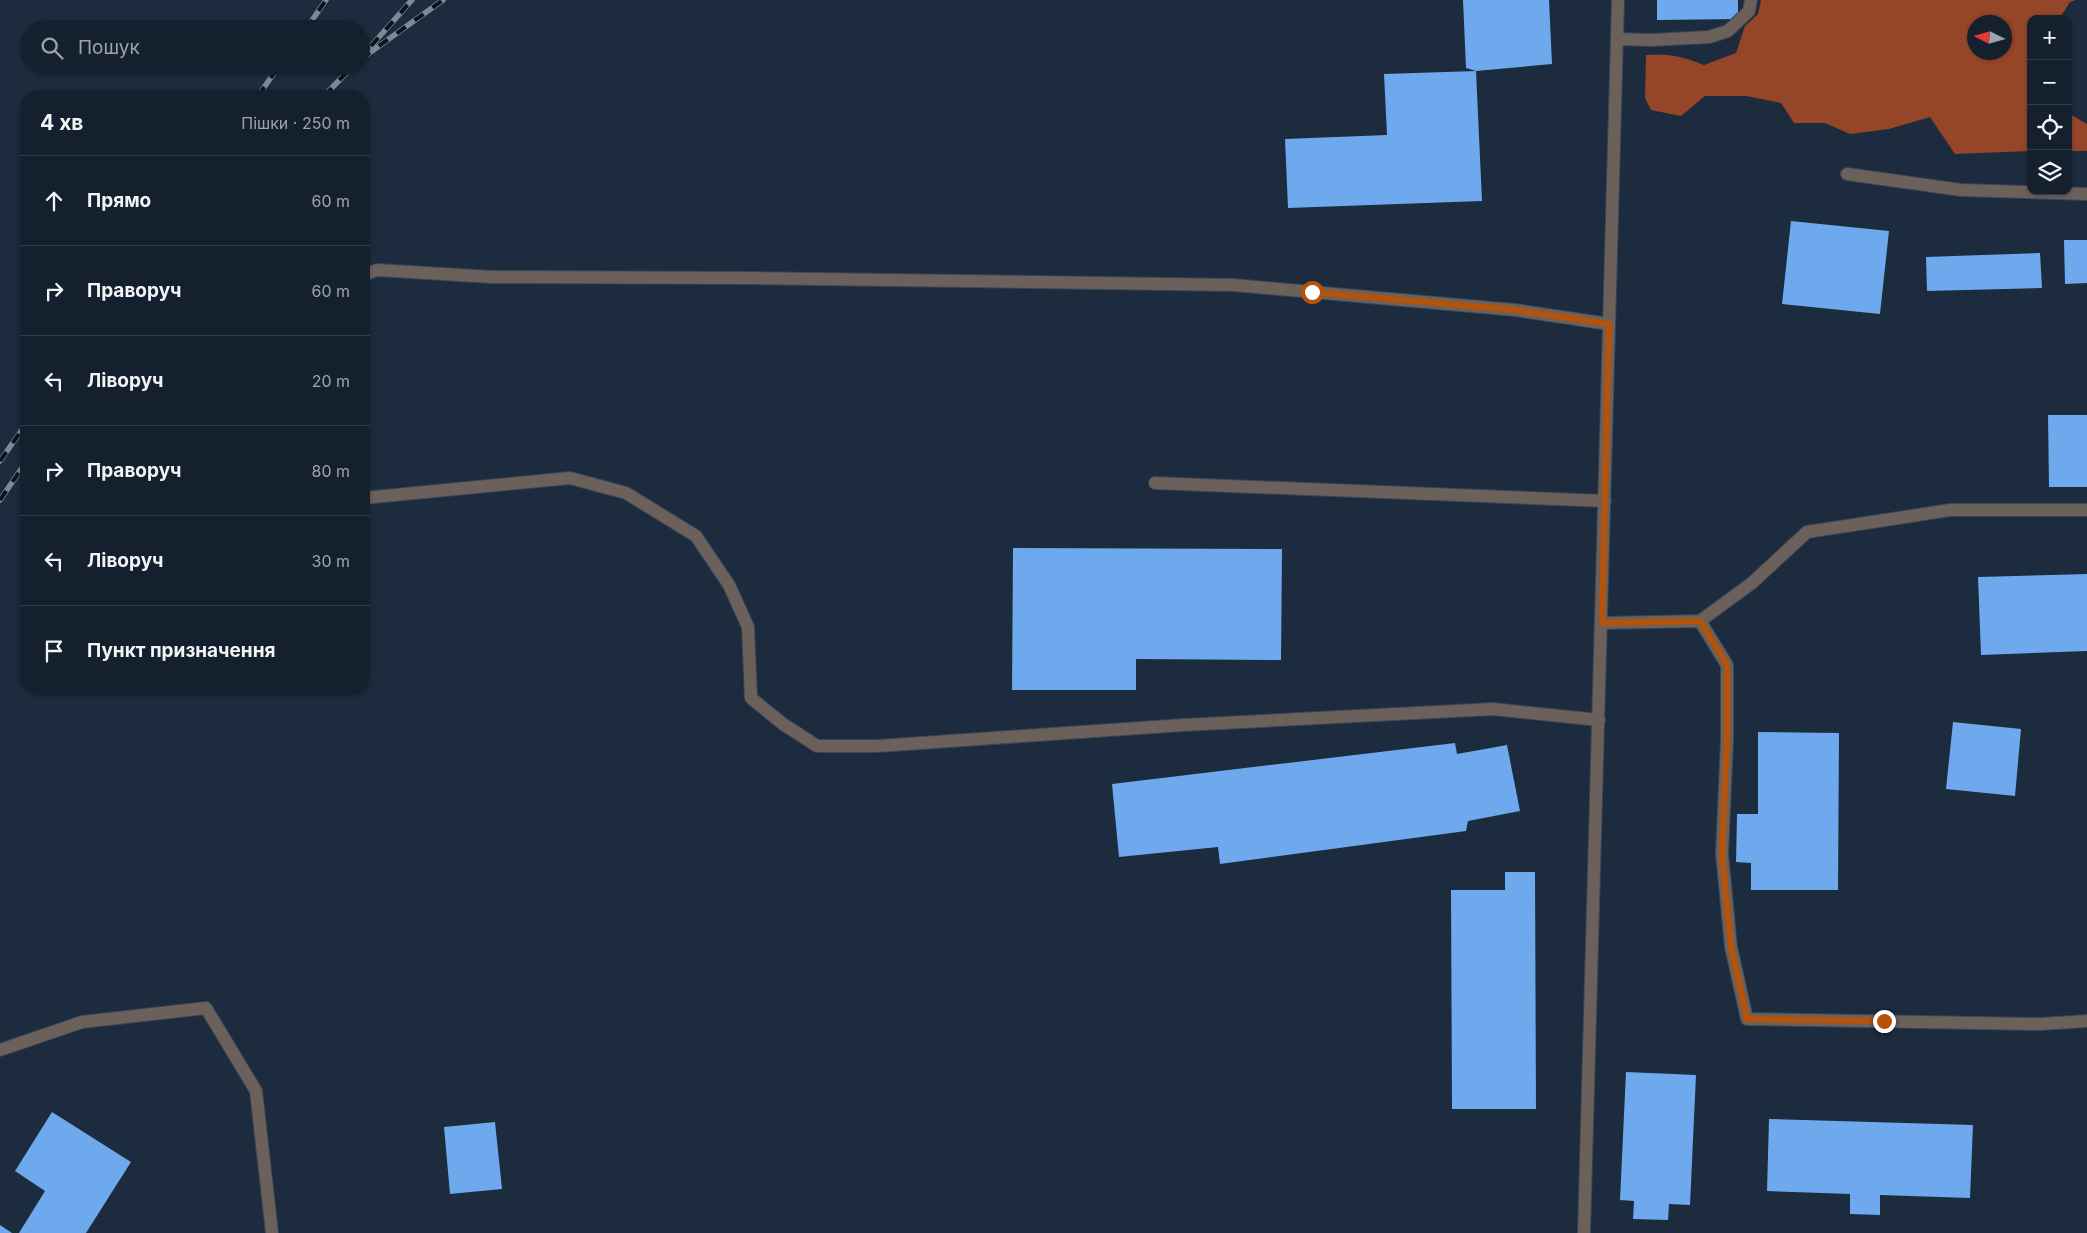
<!DOCTYPE html>
<html lang="uk">
<meta charset="utf-8">
<style>
body{margin:0;font-family:Inter,sans-serif;background:#1e2836;color:#f1f3f6}
.controls{position:absolute;right:15px;top:15px;display:grid;overflow:hidden;border-radius:10px;box-shadow:0 1px 4px #0004}
.controls button{width:45px;height:45px;display:grid;place-items:center;padding:0;border:0;border-bottom:1px solid #343e4a;background:#15202e;color:#f1f3f6;font:25px sans-serif}
.compass{position:absolute;left:1967px;top:15px;width:45px;height:45px;border-radius:50%;background:#15202e;box-shadow:0 1px 4px #0004;rotate:275deg}
.stop{position:absolute;width:15px;height:15px;margin:-11px;border:4px solid #b45309;border-radius:50%;background:#fff}
.stop.end{background:#b45309;border-color:#fff;box-shadow:0 1px 5px #0008}
.list{margin:0;padding:0;list-style:none}
h2{display:flex;justify-content:space-between;align-items:center;height:65px;margin:0;padding:0 20px;font-size:21px}
h2 small{font-size:16px;font-weight:400;color:#9da3aa}
.list li{display:grid;grid-template-columns:32px 1fr auto;gap:15px;align-items:center;box-sizing:border-box;height:90px;padding:0 20px;border-top:1px solid #343e4a}
.list b{display:block;font-size:19px;white-space:nowrap}
.list em{font-size:16px;font-style:normal;color:#9da3aa}
.icon{flex:none;width:28px;height:28px;fill:none;stroke:currentColor;stroke-width:2;stroke-linecap:round;stroke-linejoin:round}
.map{position:relative;flex:none;width:2087px;height:1233px;overflow:hidden}
.search{position:absolute;background:#15202e;box-shadow:0 1px 4px #0004;left:20px;top:20px;width:350px;height:55px;display:flex;align-items:center;gap:12px;box-sizing:border-box;padding:0 18px;border-radius:28px;color:#9da3aa;font-size:19px}
.panel{position:absolute;background:#15202e;box-shadow:0 1px 4px #0004;left:20px;top:90px;width:350px;height:605px;border-radius:20px}
.map>svg:first-child{display:block}
.forest{fill:#954528;fill-rule:evenodd}
.building{fill:#6da9ec}
.lines{fill:none;stroke-linecap:round;stroke-linejoin:round}
.minor-casing{stroke:#384657;stroke-width:14}
.minor{stroke:#6c605b;stroke-width:12}
.rail-casing{stroke:#7d8998;stroke-width:5.5}
.rail{stroke:#0c131b;stroke-width:4;stroke-dasharray:11;stroke-linecap:butt}
.route{stroke:#b45309;stroke-width:6}
</style>
<div class="map">
<svg width="2087" height="1233" viewBox="0 0 2087 1233">
<rect width="100%" height="100%" fill="#1c2b3d"/>
<path class="forest" d="M1761 0H2076L2070 2 2059 19H2031V151L1955 154 1930 117 1889 129 1850 134 1825 123H1794L1781 103 1746 96H1705L1681 116 1651 110 1645 98 1646 55C1668 53 1684 57 1704 65L1736 53 1745 26 1758 14ZM1974 22H2004V52H1974Z
M2068 113 2087 124V151H2068Z"/>
<path class="building" d="M1463 0H1549L1552 64 1476 71 1466 68Z
M1657 0H1738V19L1657 20Z
M1476 71 1482 201 1288 208 1285 139 1387 135 1384 74Z
M1791 221 1889 231 1880 314 1782 304Z
M2064 240H2087V283L2065 284Z
M2040 253 2042 288 1927 291 1926 257Z
M2048 415H2087V487H2049Z
M1013 548 1282 549 1281 660 1136 659V690H1012Z
M2087 574V651L1981 655 1978 577Z
M1953 722 2021 729 2015 796 1946 789Z
M1758 732 1839 733 1838 890H1751V863L1736 862 1737 814H1758Z
M1455 743 1457 754 1507 745 1520 811 1468 821 1466 831 1220 864 1218 847 1119 857 1112 784Z
M1505 872H1535L1536 1109H1452L1451 890H1505Z
M1626 1072 1696 1075 1690 1205 1669 1204 1668 1220 1633 1219 1634 1201 1620 1200Z
M52 1112 131 1162 86 1233H19L45 1191 15 1171Z
M1769 1119 1973 1125 1970 1198 1880 1195V1215L1850 1214V1194L1767 1191Z
M495 1122 502 1189 450 1194 444 1127Z
M0 1225 12 1233H0Z"/>
<g class="lines">
<defs>
<path id="minor" d="M1617 39 1651 40 1709 37 1728 31 1749 11 1751 0
M1847 174 1961 190 2087 194
M364 275 377 270 492 277 753 278 1233 285 1515 310 1609 324
M1155 483 1605 501
M364 498 570 478 626 493 696 536 729 585 748 627 751 698 783 724 817 746H878L1183 725 1493 709 1599 720
M1700 621 1727 665V741L1722 854 1731 947 1747 1019 2041 1024 2087 1021
M1603 623 1700 621 1752 583 1807 532 1950 510H2087
M0 1050 82 1022 206 1008 256 1091 272 1233
M1584 1233 1618 0"/>
</defs>
<use href="#minor" class="minor-casing"/>
<use href="#minor" class="minor"/>
<defs>
<path id="rail" d="M306 29 326 0
M371 46 412 0
M361 59 443 0
M258 96 279 66
M324 96 353 66
M0 461 26 424
M0 500 26 462"/>
</defs>
<use href="#rail" class="rail-casing"/>
<use href="#rail" class="rail"/>
</g>
<g class="lines">
<path class="route" d="M1312 292 1516 310 1609 324 1602 623 1700 621 1727 665V741L1722 854 1731 947 1747 1019 1884 1021"/>
</g>
</svg>
<div class="controls">
<button>+</button>
<button>−</button>
<button><svg class="icon" aria-label="locate" viewBox="0 0 24 24"><circle cx="12" cy="12" r="6"/><path d="M12 2v4M12 18v4M2 12h4M18 12h4"/></svg></button>
<button><svg class="icon" aria-label="layers" viewBox="0 0 24 24"><path d="M12 4l9 5-9 5-9-5zM3 14l9 5 9-5"/></svg></button>
</div>
<svg class="compass" viewBox="-18 -18 36 36"><path d="M0-13l5 13h-10z" fill="#e53935"/><path d="M0 13l5-13h-10z" fill="#9da3aa"/></svg>
<div class="stop" style="left:1312px;top:292px"></div>
<div class="stop end" style="left:1884px;top:1021px"></div>
<div class="search"><svg class="icon" aria-label="search" viewBox="0 0 24 24"><circle cx="10" cy="10" r="6"/><path d="M15 15l6 6"/></svg>Пошук</div>
<section class="panel">
<h2>4 хв<small>Пішки · 250 m</small></h2>
<ul class="list">
<li><svg class="icon" aria-label="ahead" viewBox="0 0 24 24"><path d="M12 20V5M6 11l6-6 6 6"/></svg><div><b>Прямо</b></div><em>60 m</em></li>
<li><svg class="icon" aria-label="right" viewBox="0 0 24 24"><path d="M7 20v-9h11M14 6l5 5-5 5"/></svg><div><b>Праворуч</b></div><em>60 m</em></li>
<li><svg class="icon" aria-label="left" viewBox="0 0 24 24"><path d="M17 20v-9H6M10 6l-5 5 5 5"/></svg><div><b>Ліворуч</b></div><em>20 m</em></li>
<li><svg class="icon" aria-label="right" viewBox="0 0 24 24"><path d="M7 20v-9h11M14 6l5 5-5 5"/></svg><div><b>Праворуч</b></div><em>80 m</em></li>
<li><svg class="icon" aria-label="left" viewBox="0 0 24 24"><path d="M17 20v-9H6M10 6l-5 5 5 5"/></svg><div><b>Ліворуч</b></div><em>30 m</em></li>
<li><svg class="icon" aria-label="arrive" viewBox="0 0 24 24"><path d="M6 21V4h12l-3 4 3 4H6"/></svg><div><b>Пункт призначення</b></div></li>
</ul>
</section>
</div>
